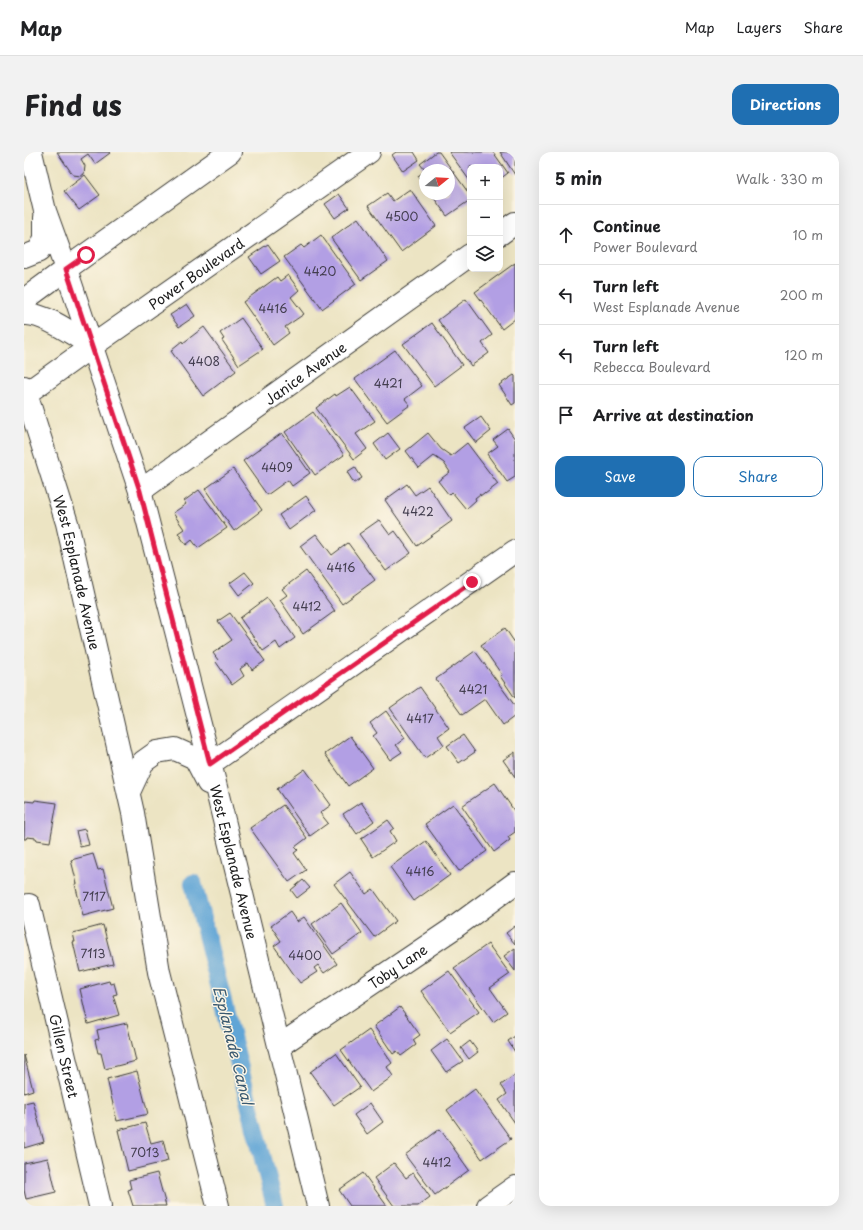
<!DOCTYPE html>
<meta charset="utf-8">
<style>
body{margin:0;font-family:"Playpen Sans",sans-serif;background:#f2f2f2;color:#202124}
.controls{position:absolute;right:12px;top:12px;display:grid;overflow:hidden;border-radius:8px;box-shadow:0 4px 16px #0002}
.controls button{width:36px;height:36px;display:grid;place-items:center;padding:0;border:0;border-bottom:1px solid #e0e0e0;background:#fff;color:#202124;font:20px sans-serif}
.compass{position:absolute;left:395px;top:12px;width:36px;height:36px;border-radius:50%;background:#fff;box-shadow:0 4px 16px #0002;rotate:72deg}
.stop{position:absolute;width:12px;height:12px;margin:-9px;border:3px solid #e11d48;border-radius:50%;background:#fff}
.stop.end{background:#e11d48;border-color:#fff;box-shadow:0 1px 4px #0008}
.list{margin:0;padding:0;list-style:none}
h2{display:flex;justify-content:space-between;align-items:center;height:52px;margin:0;padding:0 16px;font-size:17px}
h2 small{font-size:13px;font-weight:400;color:#757577}
.list li{display:grid;grid-template-columns:26px 1fr auto;gap:12px;align-items:center;box-sizing:border-box;height:60px;padding:0 16px;border-top:1px solid #e0e0e0}
.list b{display:block;font-size:15px;white-space:nowrap}
.list p{margin:0;font-size:13px;white-space:nowrap;color:#757577}
.list em{font-size:13px;font-style:normal;color:#757577}
.actions{display:flex;gap:8px;padding:12px 16px}
.actions a{flex:1;padding:9px 0;border:1px solid #1f6fb2;border-radius:12px;text-align:center;font-size:14px;color:#1f6fb2}
.actions .main{background:#1f6fb2;color:#fff}
.icon{flex:none;width:22px;height:22px;fill:none;stroke:currentColor;stroke-width:2;stroke-linecap:round;stroke-linejoin:round}
.map{position:relative;flex:none;width:491px;height:1054px;overflow:hidden;border-radius:12px}
header{display:flex;align-items:center;gap:24px;box-sizing:border-box;height:56px;padding:0 20px;background:#fff;border-bottom:1px solid #e0e0e0}
header strong{font-size:19px}
nav{display:flex;gap:22px;margin-inline-start:auto;font-size:14px}
.intro{display:flex;align-items:center;justify-content:space-between;box-sizing:border-box;height:96px;padding:0 24px}
h1{margin:0;font-size:28px}
.button{padding:10px 18px;border-radius:12px;background:#1f6fb2;color:#fff;font-size:14px;font-weight:700}
main{display:flex;gap:24px;padding:0 24px}
aside{flex:1;background:#fff;border-radius:12px;box-shadow:0 4px 16px #0002}
.map>svg:first-child{display:block}
.lines{fill:none;stroke-linecap:round;stroke-linejoin:round}
.canal{stroke:#61a5d6;stroke-width:18}
.building{fill:#b29fe4}
.minor-casing{stroke:#3b3a35;stroke-width:24}
.major-casing{stroke:#3b3a35;stroke-width:24}
.minor{stroke:#fff;stroke-width:22}
.major{stroke:#fff;stroke-width:22}
.route{stroke:#e11d48;stroke-width:5}
.labels{text-anchor:middle;dominant-baseline:central;stroke-width:3;stroke-linejoin:round;paint-order:stroke}
.number-label{font-size:12px;fill:#423d4e}
.street-label{font-size:14px;fill:#1c1c1c;stroke:#fcf5e5}
.water-label{font-size:15px;font-style:italic;fill:#3b5a70;stroke:#fcf5e5}
</style>
<header>
<strong>Map</strong>
<nav><a>Map</a><a>Layers</a><a>Share</a></nav>
</header>
<div class="intro"><h1>Find us</h1><a class="button">Directions</a></div>
<main>
<div class="map">
<svg width="491" height="1054" viewBox="0 0 491 1054">
<rect width="100%" height="100%" fill="#fcf5e5"/>
<filter id="ink" filterUnits="userSpaceOnUse"><feTurbulence type="fractalNoise" baseFrequency=".025" numOctaves="2"/><feDisplacementMap in="SourceGraphic" scale="8" xChannelSelector="R" yChannelSelector="G"/><feConvolveMatrix kernelMatrix="1 2 1 2 8 2 1 2 1" color-interpolation-filters="sRGB"/></filter>
<filter id="wash" filterUnits="userSpaceOnUse"><feTurbulence type="fractalNoise" baseFrequency=".012" numOctaves="4" result="noise"/><feDisplacementMap in="SourceGraphic" scale="16" xChannelSelector="R" yChannelSelector="G"/><feGaussianBlur stdDeviation="0.9" result="paint"/><feColorMatrix in="noise" values="0 0 0 0 0 0 0 0 0 0 0 0 0 0 0 0 0 1.4 0 .05"/><feComposite in="paint" operator="in"/></filter>
<g filter="url(#wash)">
<rect width="100%" height="100%" fill="#ece4c3"/>
<g class="lines">
<path class="canal" d="M169 731 251 1054"/>
</g>
<g id="blocks">
<path class="building" d="M33 0H85L86 1 71 12 64 2 57 7 61 14 60 22 57 24 49 23Z
M372 0H390L395 8 379 19 368 3Z
M412 0H415L446 43V48L423 64 407 42H425V18H401L396 12Z
M425 0H469L484 21 476 27V15H446V29Z
M476 0H491V23Z
M401 19V33L394 24Z
M61 23 76 43 55 58 40 39Z
M386 37 412 74 377 100 344 54 363 41 369 49Z
M315 42 325 56 311 66 301 52Z
M334 66 364 109 337 128 307 86Z
M297 83 332 132 298 157 260 105 277 93 280 96Z
M244 92 256 109 237 122 225 105Z
M491 111V167L478 177 451 140Z
M264 123 275 138 267 145 280 162 261 175 265 181 249 193 219 150 253 125 256 129Z
M442 147 468 183 458 191 465 201 447 214 414 168Z
M163 152 171 164 155 175 146 163Z
M217 166 239 197 215 213 198 188 200 187 196 181Z
M408 171 438 213 410 234 379 192Z
M180 175 212 219 179 244 147 199 149 198 148 197 158 189 159 191Z
M371 198 398 234 381 247 386 253 363 270 331 227Z
M490 223 491 224V251L488 253 475 233Z
M326 235 351 269 332 282 343 297 330 307 292 256 311 242 312 244Z
M289 260 320 303 291 323 261 280Z
M457 265 467 279 452 291 441 276Z
M484 277 491 287V325L483 330 463 302 474 294 469 288Z
M258 281 286 321 268 334 264 328 243 343 219 309Z
M364 281 376 297 361 308 350 292Z
M404 281 417 297 427 304 443 291 474 332 461 342 460 341 456 344V342L451 346 452 348 442 357 428 340 425 343 414 329 426 320 420 311 410 304 395 316 382 299Z
M331 315 338 326 330 331 323 320Z
M209 317 238 358 210 379 181 337Z
M383 332 391 343 404 334 428 369 393 394 361 348Z
M175 338 203 376 174 396 168 388 162 393 154 381 160 377 149 361 162 352 160 349Z
M282 344 292 358 265 378 255 363Z
M355 368 366 383 371 379 387 401 362 419 335 382Z
M292 382 308 403 324 391 351 428 318 452 276 394Z
M282 419 311 459 279 482 256 448 263 443 258 437Z
M221 420 230 431 215 443 206 431Z
M243 446 271 486 256 497 252 490 239 499 216 466Z
M206 461 241 509 228 518 224 511 216 517 220 524 208 533 192 510 194 508 189 501 208 488 194 469Z
M481 476 491 491V546L476 524 478 523 457 493Z
M451 499 491 554V564L479 573 461 547 438 563 412 527Z
M396 535 425 576 414 584 420 593 401 606 366 556Z
M362 559 381 586 372 593 378 600 366 608 349 584 353 581 346 571Z
M439 583 451 600 435 611 423 594Z
M326 584 349 616 324 634 301 602Z
M491 600V625L479 608Z
M281 617 307 653 296 661 304 671 286 684 253 637Z
M471 631 491 660V680L484 685 486 688 470 700 438 654Z
M11 648 33 651 26 690 13 688 12 686 3 685 2 687H0L1 649 10 650Z
M337 650 350 669 333 682 319 662Z
M429 652 463 699 435 719 401 672Z
M259 653 283 686 271 695 274 698 270 701 282 718 265 730 226 676Z
M364 668 370 676 366 679 372 689 349 705 337 687Z
M61 677 65 693 56 695 52 679Z
M402 689 426 723 390 749 366 715Z
M69 702 74 718 79 717 89 756 59 764 51 732H53L47 708Z
M326 720 342 742 349 737 372 769 350 785 310 732Z
M279 728 286 736 273 746 267 738Z
M317 751 338 781 309 802 288 772Z
M266 760 273 770 280 765 313 812 300 821 294 813 290 816 293 820 276 831 250 794 257 789 247 774Z
M79 773 89 812 56 820 49 790H51L49 781Z
M491 774V792L482 781Z
M464 792 486 822 466 836 483 860 469 870 430 816Z
M491 796V819L480 804Z
M425 819 455 860 426 880 397 839Z
M85 829 86 832 90 831 93 842 89 843 95 863 64 872 56 837Z
M376 855 396 883 389 888 392 893 377 904 373 899 369 902 350 874Z
M103 871 112 909 81 917 77 901H74L71 888 75 887 73 878Z
M345 878 368 911 363 915 369 924 347 940 317 898Z
M491 884V900L484 889Z
M423 887 439 909 422 920 407 899Z
M446 889 454 900 445 907 437 896Z
M312 901 336 935 310 953 286 920Z
M0 903 9 938 0 941Z
M113 919 124 962 93 969 83 927Z
M491 923V971L475 948 483 942 477 933Z
M451 937 487 987 458 1007 423 958Z
M9 949 20 990 0 996V951Z
M346 951 359 970 343 982 330 963Z
M121 971 127 991 139 988 144 1009 104 1019 94 978Z
M416 977 445 1018 411 1043 381 1003Z
M24 1006 32 1040 2 1047 0 1038V1011Z
M370 1011 382 1026 389 1021 406 1045 394 1054H370L350 1026Z
M133 1021 142 1054H109L104 1038 107 1037 105 1028Z
M339 1021 363 1054H326L315 1038Z"/>
</g>
</g>
<g filter="url(#ink)">
<use href="#blocks" fill-opacity="0" stroke="#3b3a35" stroke-width="1"/>
<g class="lines">
<defs>
<g id="minor">
<path d="M476 82 491 71"/>
<path d="M42 117 206 0"/>
<path id="s1" d="M68 194 345 0"/>
<path id="s2" d="M116 339 446 103"/>
<path d="M186 612 491 399"/>
<path id="s3" d="M5 753 76 1054"/>
<path id="s4" d="M255 894 427 778 491 731"/>
<path d="M464 1054 491 1035"/>
</g>
<g id="major">
<path id="s5" d="M7 0 21 59 42 117 116 339 189 623 294 1054"/>
<path d="M0 105 15 99 21 86V66"/>
<path d="M0 148 42 117"/>
<path d="M0 162C19 160 52 184 68 194"/>
<path id="s6" d="M0 235 43 371 109 661 135 820 194 1054"/>
<path d="M0 243 68 194"/>
<path d="M105 640 119 610 133 600 151 597 171 606 184 631"/>
</g>
</defs>
<use href="#minor" class="minor-casing"/>
<use href="#major" class="major-casing"/>
<use href="#minor" class="minor"/>
<use href="#major" class="major"/>
</g>
</g>
<g class="lines" filter="url(#ink)">
<path class="route" d="M62 103 42 117 116 339 186 612 448 430"/>
</g>
<g class="labels">
<g class="number-label">
<text x="378" y="64">4500</text>
<text x="296" y="119">4420</text>
<text x="249" y="156">4416</text>
<text x="180" y="209">4408</text>
<text x="364" y="231">4421</text>
<text x="253" y="315">4409</text>
<text x="394" y="359">4422</text>
<text x="317" y="415">4416</text>
<text x="283" y="454">4412</text>
<text x="449" y="537">4421</text>
<text x="396" y="566">4417</text>
<text x="396" y="719">4416</text>
<text x="70" y="744">7117</text>
<text x="69" y="801">7113</text>
<text x="281" y="803">4400</text>
<text x="121" y="1000">7013</text>
<text x="413" y="1010">4412</text>
</g>
<g class="street-label">
<text stroke="none"><textPath href="#s1" startOffset="127">Power Boulevard</textPath></text>
<text stroke="none"><textPath href="#s2" startOffset="203">Janice Avenue</textPath></text>
<text stroke="none"><textPath href="#s6" startOffset="193">West Esplanade Avenue</textPath></text>
<text stroke="none"><textPath href="#s5" startOffset="739">West Esplanade Avenue</textPath></text>
<text stroke="none"><textPath href="#s4" startOffset="143">Toby Lane</textPath></text>
<text stroke="none"><textPath href="#s3" startOffset="155">Gillen Street</textPath></text>
</g>
<g class="water-label">
<text transform="translate(210 893) rotate(76)">Esplanade Canal</text>
</g>
</g>
</svg>
<div class="controls">
<button>+</button>
<button>−</button>
<button><svg class="icon" aria-label="layers" viewBox="0 0 24 24"><path d="M12 4l9 5-9 5-9-5zM3 14l9 5 9-5"/></svg></button>
</div>
<svg class="compass" viewBox="-18 -18 36 36"><path d="M0-13l5 13h-10z" fill="#e53935"/><path d="M0 13l5-13h-10z" fill="#757577"/></svg>
<div class="stop" style="left:62px;top:103px"></div>
<div class="stop end" style="left:448px;top:430px"></div>
</div>
<aside>
<h2>5 min<small>Walk · 330 m</small></h2>
<ul class="list">
<li><svg class="icon" aria-label="ahead" viewBox="0 0 24 24"><path d="M12 20V5M6 11l6-6 6 6"/></svg><div><b>Continue</b><p>Power Boulevard</p></div><em>10 m</em></li>
<li><svg class="icon" aria-label="left" viewBox="0 0 24 24"><path d="M17 20v-9H6M10 6l-5 5 5 5"/></svg><div><b>Turn left</b><p>West Esplanade Avenue</p></div><em>200 m</em></li>
<li><svg class="icon" aria-label="left" viewBox="0 0 24 24"><path d="M17 20v-9H6M10 6l-5 5 5 5"/></svg><div><b>Turn left</b><p>Rebecca Boulevard</p></div><em>120 m</em></li>
<li><svg class="icon" aria-label="arrive" viewBox="0 0 24 24"><path d="M6 21V4h12l-3 4 3 4H6"/></svg><div><b>Arrive at destination</b></div></li>
</ul>
<div class="actions"><a class="main">Save</a><a>Share</a></div>
</aside>
</main>
